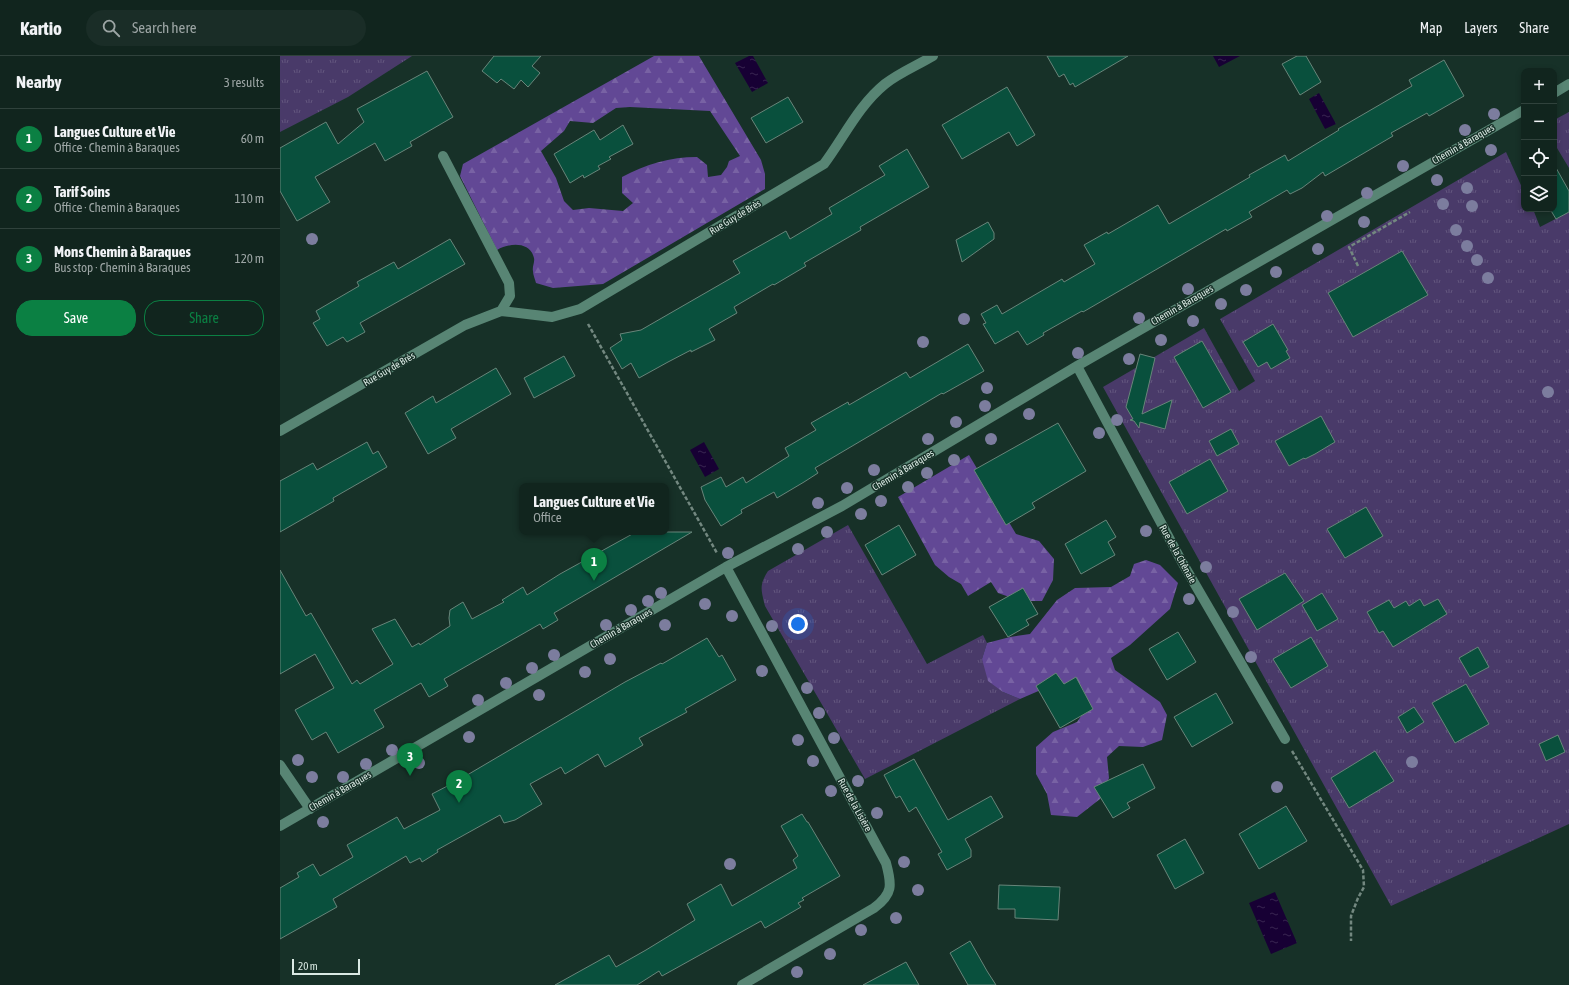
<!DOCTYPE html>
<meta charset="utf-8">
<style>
body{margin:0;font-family:"Asap Condensed",sans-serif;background:#1a2d27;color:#f1f3f6}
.controls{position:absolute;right:12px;top:12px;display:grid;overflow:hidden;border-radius:8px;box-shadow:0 2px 6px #0003}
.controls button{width:36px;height:36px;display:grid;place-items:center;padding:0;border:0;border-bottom:1px solid #30423c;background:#11251e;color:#f1f3f6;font:20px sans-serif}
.scale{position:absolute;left:12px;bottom:10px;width:68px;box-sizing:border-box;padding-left:4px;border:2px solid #dae9e3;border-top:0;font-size:11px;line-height:14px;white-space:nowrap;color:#dae9e3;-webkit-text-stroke:3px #173128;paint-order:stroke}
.you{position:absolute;left:518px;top:568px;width:14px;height:14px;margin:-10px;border:3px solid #fff;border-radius:50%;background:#1a73e8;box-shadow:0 0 0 6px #1a73e833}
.badge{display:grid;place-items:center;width:26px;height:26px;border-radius:50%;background:#0b8043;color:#fff;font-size:13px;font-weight:700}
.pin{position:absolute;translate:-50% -33px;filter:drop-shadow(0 1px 2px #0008)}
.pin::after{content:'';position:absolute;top:21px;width:14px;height:12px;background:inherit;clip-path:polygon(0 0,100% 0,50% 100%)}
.popup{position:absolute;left:239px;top:427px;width:150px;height:52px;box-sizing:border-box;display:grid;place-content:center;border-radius:8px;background:#11251e;filter:drop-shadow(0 1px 3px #0005);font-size:13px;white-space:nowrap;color:#9ca5a4}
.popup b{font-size:15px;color:#f1f3f6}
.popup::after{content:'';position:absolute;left:50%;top:100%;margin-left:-8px;border:8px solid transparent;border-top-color:#11251e}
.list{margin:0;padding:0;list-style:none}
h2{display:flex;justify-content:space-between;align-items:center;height:52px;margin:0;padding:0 16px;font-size:17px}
h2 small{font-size:13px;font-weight:400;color:#9ca5a4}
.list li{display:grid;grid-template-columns:26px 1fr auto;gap:12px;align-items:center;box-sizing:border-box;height:60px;padding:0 16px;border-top:1px solid #30423c}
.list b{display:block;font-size:15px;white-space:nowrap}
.list p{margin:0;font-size:13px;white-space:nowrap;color:#9ca5a4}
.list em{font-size:13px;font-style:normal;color:#9ca5a4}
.actions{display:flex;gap:8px;padding:12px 16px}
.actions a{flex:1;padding:9px 0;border:1px solid #0b8043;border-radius:16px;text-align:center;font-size:14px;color:#0b8043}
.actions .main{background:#0b8043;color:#fff}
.icon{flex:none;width:22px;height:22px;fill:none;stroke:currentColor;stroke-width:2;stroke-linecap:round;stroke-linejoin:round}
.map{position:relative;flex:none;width:1289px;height:929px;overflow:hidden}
header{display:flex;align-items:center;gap:24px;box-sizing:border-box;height:56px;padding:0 20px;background:#11251e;border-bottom:1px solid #30423c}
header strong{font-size:19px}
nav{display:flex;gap:22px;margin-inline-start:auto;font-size:14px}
.search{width:280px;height:36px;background:#1a2d27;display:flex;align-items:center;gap:10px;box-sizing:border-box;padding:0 14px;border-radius:22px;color:#9ca5a4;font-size:15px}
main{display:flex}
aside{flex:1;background:#11251e}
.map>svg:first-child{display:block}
.grass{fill:url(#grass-tufts)}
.forest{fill:url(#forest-firs);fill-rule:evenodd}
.water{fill:url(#water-ripples)}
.building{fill:#09503d;stroke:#68857a}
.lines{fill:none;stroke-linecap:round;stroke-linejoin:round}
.path{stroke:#738880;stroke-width:2.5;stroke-dasharray:4 2;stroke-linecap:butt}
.minor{stroke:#588574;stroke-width:10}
.tree{fill:#7c7d9e}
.labels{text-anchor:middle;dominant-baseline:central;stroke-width:3;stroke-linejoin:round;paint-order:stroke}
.street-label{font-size:10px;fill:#dae9e3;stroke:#173128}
</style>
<header>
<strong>Kartio</strong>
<div class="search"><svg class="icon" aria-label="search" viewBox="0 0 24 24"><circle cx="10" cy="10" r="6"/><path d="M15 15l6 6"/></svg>Search here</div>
<nav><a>Map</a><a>Layers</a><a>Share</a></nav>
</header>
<main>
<aside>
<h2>Nearby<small>3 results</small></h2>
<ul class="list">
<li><span class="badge">1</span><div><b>Langues Culture et Vie</b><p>Office · Chemin à Baraques</p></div><em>60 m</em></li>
<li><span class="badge">2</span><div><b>Tarif Soins</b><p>Office · Chemin à Baraques</p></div><em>110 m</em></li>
<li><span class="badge">3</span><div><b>Mons Chemin à Baraques</b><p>Bus stop · Chemin à Baraques</p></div><em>120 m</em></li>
</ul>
<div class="actions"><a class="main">Save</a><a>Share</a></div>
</aside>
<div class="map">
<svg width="1289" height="929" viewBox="0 0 1289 929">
<defs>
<pattern id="grass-tufts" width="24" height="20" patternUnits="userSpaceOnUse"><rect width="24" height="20" fill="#493a69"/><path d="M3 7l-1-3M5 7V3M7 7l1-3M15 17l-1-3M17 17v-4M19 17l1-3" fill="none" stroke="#63567e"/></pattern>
<pattern id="forest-firs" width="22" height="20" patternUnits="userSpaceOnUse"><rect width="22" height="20" fill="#624895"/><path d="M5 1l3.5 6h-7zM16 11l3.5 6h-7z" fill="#7862a4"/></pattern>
<pattern id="water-ripples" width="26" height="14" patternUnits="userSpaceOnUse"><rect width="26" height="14" fill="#170034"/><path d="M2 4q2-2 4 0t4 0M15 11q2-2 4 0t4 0" fill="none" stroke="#382551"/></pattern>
</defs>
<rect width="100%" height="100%" fill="#173128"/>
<path class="grass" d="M0 0H132L68 41 0 76Z
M1289 56V112L1274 87V64Z
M1226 96 1244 136V153H1253L1260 171 1289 156V768L1111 850 823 331 924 272 959 335 975 325 940 263Z
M568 469 647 608 703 579 707 587 702 603 723 636 740 643 585 723 485 550C481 534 479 529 488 515Z"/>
<path class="forest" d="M374 0H419L481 104 485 118V133L323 228 273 232 256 227C255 223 253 219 253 215 252 211 255 206 254 202 250 185 229 187 217 194L180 120 183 108ZM350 51 430 55 460 100 449 105 447 111 441 119 428 121 427 109 417 101C390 101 366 108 342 121V137L353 147 343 155 309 152 293 154 284 145 276 122 261 95 284 75 290 65 313 67 336 52Z
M689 399 736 478 759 485 774 503 773 524 762 545H741L718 537 711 526 688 540 681 528 669 521 655 509 618 441Z
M866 504 880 509 898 527 890 553 850 589 831 602 835 614 880 646 887 659 882 684 863 691 839 690 827 701 829 722 820 743 797 761 771 759 767 738 756 718V691L773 676 797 666 806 653 770 630 740 643 723 636 708 625 702 603 707 587 730 581 750 578 777 544 795 532 831 531 850 520 854 508Z"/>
<path class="water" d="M469 0H473L488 27 472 36 455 7Z
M933 0H960L939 11Z
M1039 37 1056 68 1045 73 1029 43Z
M424 386 439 413 425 421 410 394Z
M995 836 1017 887 991 898 969 847Z"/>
<path class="building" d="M214 0H261L252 10 260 17 248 31 241 24 234 33 221 23 217 27 202 15Z
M767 0H848L795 31 793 27 790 29 784 18 779 21Z
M1017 0H1026L1041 26 1020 39 1002 8Z
M1164 4 1184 40 1149 60 1147 57 1111 77 1113 80 1045 120 1043 116 1022 132 1010 138 1007 134 969 156 972 161 947 175 946 173 803 256 802 255 763 277 764 279 747 289 738 275 715 288 703 268 706 267 701 258 717 249 722 258 782 223 784 226 815 208 804 189 827 176 828 178 878 149 889 168 970 121 969 119 1005 99 1008 105 1059 74 1058 73 1132 30 1129 24Z
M147 15 173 61 130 86 132 90 105 105 95 87 35 121 50 146 17 165 0 135V92L46 66 58 88 84 66 77 53Z
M727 31 755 79 737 90 729 76 682 103 662 69Z
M508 41 523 66 486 87 471 62Z
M343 69 353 88 329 101 331 103 318 110 320 113 304 122 303 119 290 127 274 98 314 74 320 84Z
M627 93 649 131 580 171 581 174 524 207 526 210 494 229 493 228 454 251 457 257 429 273 435 284 411 296V294L388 306 359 322 351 307 342 313 330 292 342 284 340 278 361 274 460 217 453 205 483 188 506 175 510 183 552 158 549 152 605 119 599 110Z
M1275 110 1289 135V156L1276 163 1270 153H1274Z
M708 166 714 177V183L682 206 676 184Z
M170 183 185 208 80 267 85 276 67 286 63 281 47 290 33 267 40 263 36 255 79 230 77 226 114 206 118 213Z
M1122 195 1148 239 1073 281 1048 237Z
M993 268 1008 294 1006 295 1010 302 991 313 987 306 978 311 963 286Z
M922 285 951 336 923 352 894 301Z
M688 288 704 315 663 338 662 337 535 412 538 417 524 426 497 442 494 436 461 454 462 457 441 470 425 444 421 431 441 421 446 431 463 421 466 427 509 400 505 392 536 374 531 367 568 346 569 349 626 316 630 322Z
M860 298 875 302 862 358 892 344 885 373 860 366 859 372 854 365 850 364 853 363 846 351Z
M284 300 295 320 254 342 244 322Z
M216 312 231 338 171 373 176 382 148 398 125 357 153 340 156 347Z
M1041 360 1055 386 1035 398 1025 403 1024 402 1009 410 995 385Z
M778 367 806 415 752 447 755 452 726 469 694 414Z
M951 373 959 388 937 400 929 385Z
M87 386 93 398 98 395 107 411 53 442 54 445 0 476V425L33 407 37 414Z
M930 403 948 435 907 458 889 426Z
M1086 451 1103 480 1065 502 1047 473Z
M826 464 836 481 828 486 835 499 801 518 785 488Z
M619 469 636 499 602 519 585 489Z
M356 476H412L274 557 278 564 263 573 260 568 164 623 168 630 149 641 141 627 94 654 104 671 58 697 46 676 32 684 15 654 54 632 35 598 0 618V514L26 560 31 557 72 628 77 624 80 628 113 608 92 573 115 563 132 591 139 587 140 589 170 570 169 562 170 554 183 546 192 563 224 546 222 544 243 531 247 539 280 518Z
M1005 517 1024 545 977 574 959 543Z
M743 532 758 558 746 564 749 569 728 581 709 551Z
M1042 537 1058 563 1037 575 1022 549Z
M1140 543 1144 550 1158 543 1167 558 1113 591 1103 575 1099 577 1087 556 1109 544 1114 552 1126 545 1129 550Z
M898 576 916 606 887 624 869 593Z
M1031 581 1048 610 1011 632 993 603Z
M427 582 439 601 442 599 456 624 405 653 407 656 359 682 363 689 325 711 318 698 285 718 281 711 250 728 262 748 235 764 224 767 220 759 157 794 158 796 142 806 140 802 130 807 126 800 53 843 57 851 0 883V832L19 821 17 817 33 808 40 820 73 801 67 789 117 761 124 773 160 754 152 738 177 725 345 626 381 607 382 608Z
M1198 591 1209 611 1190 621 1179 602Z
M776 617 784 628 796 621 813 653 780 672 756 630Z
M1186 628 1209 668 1175 687 1152 647Z
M936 637 953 667 912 691 894 661Z
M1134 651 1144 666 1127 677 1118 661Z
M1278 679 1285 696 1266 705 1259 688Z
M1095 695 1114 725 1069 752 1051 722Z
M634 703 668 764 711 740 723 761 685 783 691 794V801L667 814 658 798 662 796 636 751 629 756 620 740 616 742 604 719Z
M863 708 875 732 847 747 850 752 833 762 814 731Z
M1006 750 1027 785 979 813 959 778Z
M522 758 527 766H528L560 820 522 842 524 844 518 847 521 851 485 872 481 865 382 920 379 915 357 929H275L329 899 336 911 366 894 415 864 407 848 441 828 452 850 517 812 513 804 518 800 501 770Z
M905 783 924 817 895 833 877 799Z
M719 829 780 831 778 864 735 862V853H718Z
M690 885 707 915 716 929H688L670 897Z
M626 906 639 929H583Z"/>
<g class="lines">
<path class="path" d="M1078 210 1069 191 1130 156
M308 268 437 497
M1012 695 1083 814 1084 831 1078 842 1071 860V885"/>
<path class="minor" d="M1274 37 1289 28
M163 100 229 227 230 240 221 255
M797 310 902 506 1005 683
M0 375 185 269 221 255 272 261 300 253 544 108C564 81 579 49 605 28 619 17 638 9 653 0
M446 511 606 807C612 829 613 838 594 852L462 929
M0 709 30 753
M0 770 446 511 562 450 797 310 1244 54"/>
</g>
<g class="tree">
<circle cx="1214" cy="58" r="6"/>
<circle cx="1185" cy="74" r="6"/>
<circle cx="1211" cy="94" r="6"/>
<circle cx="1123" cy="110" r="6"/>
<circle cx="1157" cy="124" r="6"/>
<circle cx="1187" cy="132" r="6"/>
<circle cx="1087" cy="137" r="6"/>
<circle cx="1163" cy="148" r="6"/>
<circle cx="1192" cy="150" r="6"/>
<circle cx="1047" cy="160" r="6"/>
<circle cx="1084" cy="166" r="6"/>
<circle cx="1176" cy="174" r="6"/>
<circle cx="32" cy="183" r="6"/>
<circle cx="1187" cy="190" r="6"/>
<circle cx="1038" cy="193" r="6"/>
<circle cx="1197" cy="204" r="6"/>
<circle cx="996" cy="216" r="6"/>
<circle cx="1208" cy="222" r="6"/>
<circle cx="908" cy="233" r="6"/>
<circle cx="966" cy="234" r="6"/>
<circle cx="941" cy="248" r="6"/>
<circle cx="859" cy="262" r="6"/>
<circle cx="684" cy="263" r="6"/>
<circle cx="913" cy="265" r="6"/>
<circle cx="881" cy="284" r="6"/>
<circle cx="643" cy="286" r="6"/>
<circle cx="798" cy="297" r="6"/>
<circle cx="849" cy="303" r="6"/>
<circle cx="707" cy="332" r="6"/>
<circle cx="1268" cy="336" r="6"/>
<circle cx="705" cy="350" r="6"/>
<circle cx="749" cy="358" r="6"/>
<circle cx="837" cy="364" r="6"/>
<circle cx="676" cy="366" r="6"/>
<circle cx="819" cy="377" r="6"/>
<circle cx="648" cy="383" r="6"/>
<circle cx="711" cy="383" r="6"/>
<circle cx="674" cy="404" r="6"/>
<circle cx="594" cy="414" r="6"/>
<circle cx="647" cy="417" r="6"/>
<circle cx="628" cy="431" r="6"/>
<circle cx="567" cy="432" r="6"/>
<circle cx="601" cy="445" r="6"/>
<circle cx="538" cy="447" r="6"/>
<circle cx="581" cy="458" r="6"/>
<circle cx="866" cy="475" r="6"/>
<circle cx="547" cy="476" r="6"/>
<circle cx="518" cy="493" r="6"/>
<circle cx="448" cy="497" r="6"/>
<circle cx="926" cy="511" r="6"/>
<circle cx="381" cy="537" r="6"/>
<circle cx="909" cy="543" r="6"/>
<circle cx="368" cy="545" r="6"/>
<circle cx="425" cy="548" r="6"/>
<circle cx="351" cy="554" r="6"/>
<circle cx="953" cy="556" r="6"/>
<circle cx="452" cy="560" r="6"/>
<circle cx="326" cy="569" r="6"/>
<circle cx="385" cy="569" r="6"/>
<circle cx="492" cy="570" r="6"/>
<circle cx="274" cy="599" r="6"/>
<circle cx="971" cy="601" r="6"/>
<circle cx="330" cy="603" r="6"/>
<circle cx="252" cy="612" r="6"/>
<circle cx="482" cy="615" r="6"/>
<circle cx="305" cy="616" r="6"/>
<circle cx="226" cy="627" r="6"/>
<circle cx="527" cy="632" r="6"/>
<circle cx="259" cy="639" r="6"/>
<circle cx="198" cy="644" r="6"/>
<circle cx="539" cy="657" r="6"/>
<circle cx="189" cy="681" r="6"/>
<circle cx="554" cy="682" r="6"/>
<circle cx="518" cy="684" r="6"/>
<circle cx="112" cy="694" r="6"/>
<circle cx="18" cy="704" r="6"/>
<circle cx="533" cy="705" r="6"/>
<circle cx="1132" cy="706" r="6"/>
<circle cx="139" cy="707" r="6"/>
<circle cx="86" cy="708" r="6"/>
<circle cx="32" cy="721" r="6"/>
<circle cx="63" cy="721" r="6"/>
<circle cx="578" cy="725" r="6"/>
<circle cx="997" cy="731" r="6"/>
<circle cx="551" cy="735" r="6"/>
<circle cx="597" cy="757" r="6"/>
<circle cx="43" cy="766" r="6"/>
<circle cx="624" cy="806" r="6"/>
<circle cx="450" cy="808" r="6"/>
<circle cx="638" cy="834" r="6"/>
<circle cx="616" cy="862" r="6"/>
<circle cx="581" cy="874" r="6"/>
<circle cx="550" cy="898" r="6"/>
<circle cx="517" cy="916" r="6"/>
</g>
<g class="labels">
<g class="street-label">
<text transform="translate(1183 88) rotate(-30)">Chemin à Baraques</text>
<text transform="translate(455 161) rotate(-31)">Rue Guy de Brès</text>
<text transform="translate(902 249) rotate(-30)">Chemin à Baraques</text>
<text transform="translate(109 313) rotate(-30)">Rue Guy de Brès</text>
<text transform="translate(623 414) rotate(-31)">Chemin à Baraques</text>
<text transform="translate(898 498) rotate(61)">Rue de la Chênaie</text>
<text transform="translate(341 572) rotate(-30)">Chemin à Baraques</text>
<text transform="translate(60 735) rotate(-30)">Chemin à Baraques</text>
<text transform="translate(575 749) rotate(61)">Rue de la Lisière</text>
</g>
</g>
</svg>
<div class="controls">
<button>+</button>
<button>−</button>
<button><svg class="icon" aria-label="locate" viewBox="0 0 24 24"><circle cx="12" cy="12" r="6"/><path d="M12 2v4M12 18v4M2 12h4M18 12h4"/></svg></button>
<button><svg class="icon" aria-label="layers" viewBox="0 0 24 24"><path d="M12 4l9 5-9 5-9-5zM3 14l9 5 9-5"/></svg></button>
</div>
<div class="scale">20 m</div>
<div class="you"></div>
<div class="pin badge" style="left:314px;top:525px">1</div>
<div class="popup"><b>Langues Culture et Vie</b>Office</div>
<div class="pin badge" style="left:179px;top:747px">2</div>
<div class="pin badge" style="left:130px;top:720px">3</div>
</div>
</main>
